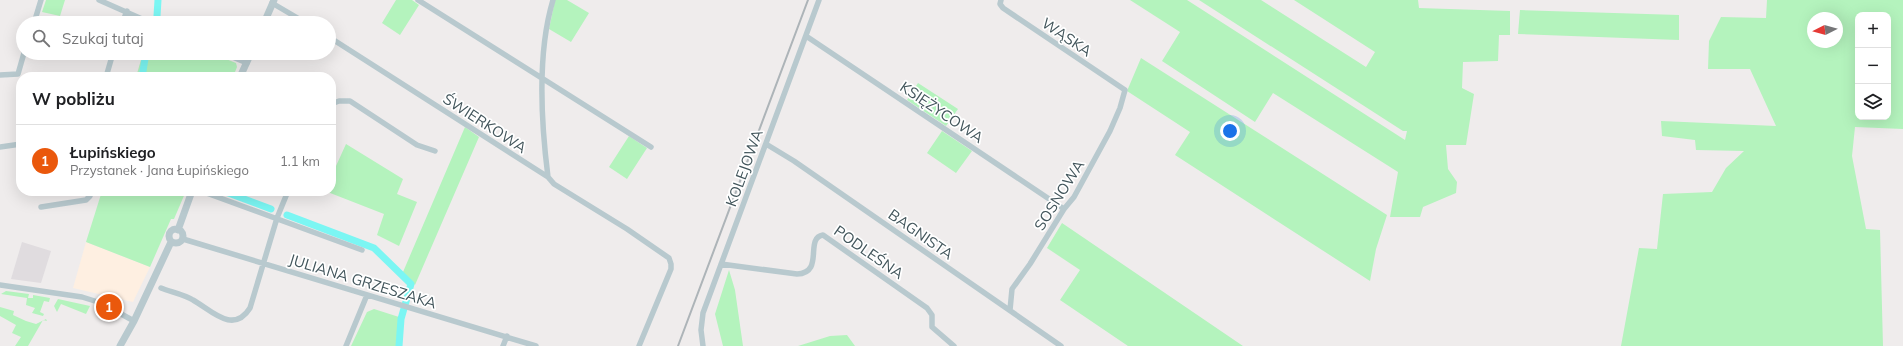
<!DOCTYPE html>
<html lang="pl">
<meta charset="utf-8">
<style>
body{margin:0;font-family:Mulish,sans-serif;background:#f2f2f2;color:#202124}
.controls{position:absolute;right:12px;top:12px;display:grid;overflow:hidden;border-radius:8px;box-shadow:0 4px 16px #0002}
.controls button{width:36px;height:36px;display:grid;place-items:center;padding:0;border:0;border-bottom:1px solid #e0e0e0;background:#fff;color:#202124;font:20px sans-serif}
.compass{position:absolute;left:1807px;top:12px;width:36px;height:36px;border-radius:50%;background:#fff;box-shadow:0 4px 16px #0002;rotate:264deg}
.you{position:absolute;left:1230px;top:131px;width:14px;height:14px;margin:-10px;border:3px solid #fff;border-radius:50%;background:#1a73e8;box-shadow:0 0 0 6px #1a73e833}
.badge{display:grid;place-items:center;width:26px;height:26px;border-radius:50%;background:#ea580c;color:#fff;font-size:13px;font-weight:700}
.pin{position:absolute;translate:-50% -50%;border:2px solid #fff;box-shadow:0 1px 4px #0006}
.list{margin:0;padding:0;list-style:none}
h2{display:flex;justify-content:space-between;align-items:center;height:52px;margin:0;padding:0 16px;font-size:17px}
h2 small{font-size:13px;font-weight:400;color:#757577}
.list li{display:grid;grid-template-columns:26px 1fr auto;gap:12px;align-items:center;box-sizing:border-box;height:72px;padding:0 16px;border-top:1px solid #e0e0e0}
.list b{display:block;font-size:15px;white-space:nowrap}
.list p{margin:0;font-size:13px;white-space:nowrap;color:#757577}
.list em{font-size:13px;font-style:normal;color:#757577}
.icon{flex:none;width:22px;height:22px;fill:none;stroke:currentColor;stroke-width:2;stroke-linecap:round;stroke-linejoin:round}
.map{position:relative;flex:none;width:1903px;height:346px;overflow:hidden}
.search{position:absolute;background:#fff;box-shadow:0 4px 16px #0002;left:16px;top:16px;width:320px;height:44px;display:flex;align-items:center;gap:10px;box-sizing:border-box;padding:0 14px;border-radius:22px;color:#757577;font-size:15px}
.panel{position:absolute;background:#fff;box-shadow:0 4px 16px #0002;left:16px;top:72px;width:320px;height:124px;border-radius:16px}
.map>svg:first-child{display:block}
.commercial{fill:#feefe1}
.education{fill:#e0dcdf}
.green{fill:#b4f3bd;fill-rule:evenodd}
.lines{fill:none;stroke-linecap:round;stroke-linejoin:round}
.canal{stroke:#7bf6f3;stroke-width:7}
.minor{stroke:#b8c9ce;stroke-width:5.5}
.tertiary{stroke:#b8c9ce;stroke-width:7}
.rail{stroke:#adb4b8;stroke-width:2}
.labels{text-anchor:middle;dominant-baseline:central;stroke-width:3.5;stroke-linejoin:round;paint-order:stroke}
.street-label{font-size:15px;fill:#42555b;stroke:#fff}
</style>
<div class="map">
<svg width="1903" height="346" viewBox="0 0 1903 346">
<rect width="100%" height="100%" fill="#efecec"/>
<path class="commercial" d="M86 242 150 267 133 302 73 288Z"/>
<path class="education" d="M22 242 51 251 41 283 11 279Z"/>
<path class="green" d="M46 0H65L60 16 42 12Z
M396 0H412L419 5 400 35 382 23Z
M555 0H567L589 13 571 42 549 29Z
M1130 0H1187L1405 140 1407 131H1403L1199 0H1261L1366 67 1375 52 1294 0H1418L1419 8 1510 11V35H1499L1498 61 1463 62 1462 88 1474 94 1466 145H1446L1448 169 1457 182 1456 193 1423 207 1420 217H1390L1398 172 1273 93 1255 122 1162 61 1180 32Z
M1767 0H1903V129L1855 127 1852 156 1866 229 1880 230 1883 346H1621L1639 248 1657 249 1663 194 1712 192 1726 168 1744 151 1696 150 1695 140 1662 136 1661 121 1776 126 1750 69H1708L1709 41 1721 17 1766 18ZM1858 15H1888V117H1858ZM1813 18H1837V42H1813Z
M1520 10 1679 15V40L1518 34Z
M143 53H211L236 63 237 67 233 77H136Z
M1141 58 1387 215 1376 249 1370 281 1175 155 1190 132 1127 91Z
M918 83 958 109 946 126 907 100Z
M465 127 479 137 415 285 403 272Z
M942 131 972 151 956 173 927 153Z
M629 136 647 148 627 179 609 167Z
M346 144 403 179 397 194 417 202 399 246 377 235 384 214 325 191H331V177Z
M102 191H186L174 219H171L150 267 86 242Z
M1062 223 1243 346H1128L1060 300 1080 270 1047 248Z
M729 270 735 290 743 346H723L715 314Z
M6 291 29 294 28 298H33V295L50 298 49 302 44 301 40 312 44 314 43 316 32 313 35 308 26 305 27 298 1 294Z
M58 299 90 306 86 314 61 304 57 312 54 306Z
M0 307 14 311 13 315 26 321 36 324 46 319 47 321 43 320 28 346H15L21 337 12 333 16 325 0 316Z
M374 309 399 317 396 346H351L367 312Z
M847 335 855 346H798L830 336Z"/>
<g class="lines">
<path class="canal" d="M157 16 158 0
M142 77 146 53
M223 191 271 209
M287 215 374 248 411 284 401 319 399 346"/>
<path class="minor" d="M99 0 151 23
M418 0 651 147
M1001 0 1000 4 1003 8 1125 90 1120 108 1110 131 1074 197 1064 209 1030 264 1012 289 1010 310
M272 3 306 23
M34 23 41 0
M122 23 127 11
M806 36 1064 209
M329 37 548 177 554 184 627 229 669 258 671 264V269L639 346
M223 53 247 63
M0 75 18 74 24 53
M106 77 113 53
M331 104 339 101H350L417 145 435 151
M766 144 794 161 1061 346
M0 147 21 144
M548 177C541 122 537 53 553 0
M201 191 362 250
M41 207 86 200 90 196 91 191
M183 239 536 346
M721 264 797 274C825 273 804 238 823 235L927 308 932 315V327L954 346
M0 285 82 297 101 303 134 321
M161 288C171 292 183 294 193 300 211 310 233 335 250 308L277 218 288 191
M346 346 367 295
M503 346 507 336
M703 346 701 330 703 313 819 0"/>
<path class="tertiary" d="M264 23 274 0
M240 77 251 53
M169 236a7 7 0 1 1 14 0a7 7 0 1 1-14 0Z
M178 230 192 191
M120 346 134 321 171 242"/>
<path class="rail" d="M678 346 808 0"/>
</g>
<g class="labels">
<g class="street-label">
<text transform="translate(1067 37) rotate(34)">WĄSKA</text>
<text transform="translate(942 112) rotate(34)">KSIĘŻYCOWA</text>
<text transform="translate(485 123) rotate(33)">ŚWIERKOWA</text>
<text transform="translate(744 168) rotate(-70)">KOLEJOWA</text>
<text transform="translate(1059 195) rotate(-58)">SOSNOWA</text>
<text transform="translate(921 234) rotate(35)">BAGNISTA</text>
<text transform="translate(869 252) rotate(35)">PODLEŚNA</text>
<text transform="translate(363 281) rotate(17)">JULIANA GRZESZAKA</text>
</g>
</g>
</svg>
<div class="controls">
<button>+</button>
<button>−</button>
<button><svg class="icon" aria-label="layers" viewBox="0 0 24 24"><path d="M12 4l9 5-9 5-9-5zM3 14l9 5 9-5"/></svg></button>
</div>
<svg class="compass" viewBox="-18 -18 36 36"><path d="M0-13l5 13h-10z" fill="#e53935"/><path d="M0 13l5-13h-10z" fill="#757577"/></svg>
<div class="you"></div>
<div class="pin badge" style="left:109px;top:307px">1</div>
<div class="search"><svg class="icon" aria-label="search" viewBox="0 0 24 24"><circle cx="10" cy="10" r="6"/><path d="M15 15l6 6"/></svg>Szukaj tutaj</div>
<section class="panel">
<h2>W pobliżu<small></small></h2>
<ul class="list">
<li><span class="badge">1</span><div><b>Łupińskiego</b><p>Przystanek · Jana Łupińskiego</p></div><em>1.1 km</em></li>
</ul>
</section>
</div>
